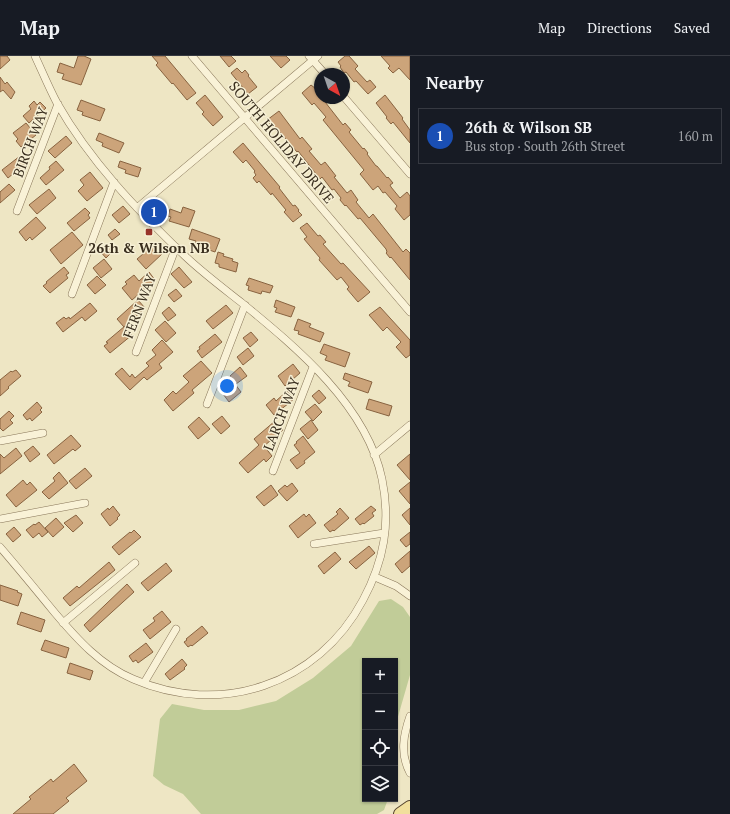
<!DOCTYPE html>
<meta charset="utf-8">
<style>
body{margin:0;font-family:"PT Serif",serif;background:#242831;color:#f1f3f6}
.controls{position:absolute;right:12px;bottom:12px;display:grid;overflow:hidden;border-radius:0px;box-shadow:0 1px 3px #0004}
.controls button{width:36px;height:36px;display:grid;place-items:center;padding:0;border:0;border-bottom:1px solid #363941;background:#171b24;color:#f1f3f6;font:20px sans-serif}
.compass{position:absolute;left:314px;top:12px;width:36px;height:36px;border-radius:50%;background:#171b24;box-shadow:0 1px 3px #0004;rotate:140deg}
.you{position:absolute;left:227px;top:330px;width:14px;height:14px;margin:-10px;border:3px solid #fff;border-radius:50%;background:#1a73e8;box-shadow:0 0 0 6px #1a73e833}
.badge{display:grid;place-items:center;width:26px;height:26px;border-radius:50%;background:#c99d9a;color:#fff;font-size:13px;font-weight:700}
.pin{position:absolute;translate:-50% -50%;border:2px solid #fff;box-shadow:0 1px 4px #0006}
.list{margin:0;padding:0;list-style:none}
h2{display:flex;justify-content:space-between;align-items:center;height:52px;margin:0;padding:0 16px;font-size:17px}
h2 small{font-size:13px;font-weight:400;color:#9ea1a6}
.list li{display:grid;grid-template-columns:26px 1fr auto;gap:12px;align-items:center;box-sizing:border-box;height:56px;margin:0 8px 8px;padding:0 8px;border:1px solid #363941;border-radius:0px}
.list b{display:block;font-size:15px;white-space:nowrap}
.list p{margin:0;font-size:13px;white-space:nowrap;color:#9ea1a6}
.list em{font-size:13px;font-style:normal;color:#9ea1a6}
.icon{flex:none;width:22px;height:22px;fill:none;stroke:currentColor;stroke-width:2;stroke-linecap:round;stroke-linejoin:round}
.map{position:relative;flex:none;width:410px;height:758px;overflow:hidden}
header{display:flex;align-items:center;gap:24px;box-sizing:border-box;height:56px;padding:0 20px;background:#171b24;border-bottom:1px solid #363941}
header strong{font-size:19px}
nav{display:flex;gap:22px;margin-inline-start:auto;font-size:14px}
main{display:flex}
aside{flex:1;background:#171b24}
.map>svg:first-child{display:block}
.green{fill:#c1cc98}
.building{fill:#cca47a;stroke:#886340}
.lines{fill:none;stroke-linecap:round;stroke-linejoin:round}
.minor-casing{stroke:#89775a;stroke-width:8}
.primary-casing{stroke:#57452f;stroke-width:14}
.minor{stroke:#f9f2d7;stroke-width:7}
.primary{stroke:#f1df9c;stroke-width:12}
.poi-dot{fill:#98342a;stroke:#f6efd4;stroke-width:1.5}
.labels{text-anchor:middle;dominant-baseline:central;stroke-width:3;stroke-linejoin:round;paint-order:stroke}
.street-label{font-size:14px;fill:#392e1e;stroke:#f6efd4}
.poi-label{font-size:14px;font-weight:bold;fill:#392e1e;stroke:#f6efd4}
</style>
<header>
<strong>Map</strong>
<nav><a>Map</a><a>Directions</a><a>Saved</a></nav>
</header>
<main>
<div class="map">
<svg width="410" height="758" viewBox="0 0 410 758">
<rect width="100%" height="100%" fill="#eee6c4"/>
<path class="green" d="M391 543 403 551 410 561V619L395 671V605H365V743H388L384 754 377 758H201L183 738 164 729 153 720 160 663 172 648 204 654H239L276 645 313 622 351 590 379 545Z"/>
<path class="building" d="M0 0H7L10 4 0 13Z
M78 0H84L91 3 81 29 62 23 64 18 57 16 60 7 74 12Z
M152 0H165L196 37 187 44 173 27 172 28 156 9 158 7Z
M220 0H231L236 5 229 11Z
M270 0H286L290 4 281 12Z
M345 0H349L358 10 355 13 367 26 370 24 376 31 368 38 356 25 354 26 346 16 344 17 340 11 341 10 338 6Z
M381 0H410V24L399 12 393 17 388 12 390 10Z
M237 12 242 17 245 14 249 19 248 20 257 31 248 38 231 17Z
M0 21 5 28 7 26 15 36 11 43 3 34 0 36Z
M311 29 320 36V42H322L343 69 345 67 351 74 349 76 363 93 364 92 368 97 367 98 376 110H377L387 122 388 121 393 127 390 129 391 131 400 142 407 136 410 140V159L404 164 395 153 397 150 385 136 383 137 378 130 373 134 360 118 364 114 323 64 326 61 314 47 312 49 302 37Z
M205 39 223 61 213 70 202 58 204 56 196 47Z
M385 39 403 62 402 63 410 74V87L393 66 391 68 386 62 387 61 376 47Z
M81 44 105 53 100 65 82 59 83 56 77 54Z
M34 45 37 49 40 46 46 52 29 67 23 60 31 53 29 50Z
M279 55 300 83 302 81 312 93 309 95 321 109 325 106 336 120 334 121 347 137 351 134 358 144 356 146 369 162 373 158 403 196 406 193 410 197V224L391 201 390 202 386 197 387 196 386 193 360 162 358 163 346 149 345 150 340 144 341 142 334 133 332 134 322 121 320 123 298 95 297 96 279 75 277 76 267 64Z
M26 67 36 79 21 91 16 85 18 83 13 77Z
M99 77 124 87 119 97 102 90 103 87 96 84Z
M66 80 72 87 55 102 48 95Z
M243 87 280 131 279 132 293 150 295 149 299 154 298 155 302 159 293 166 284 156 286 154 272 137 271 139 259 125 257 127 253 122 256 119 254 116 255 115 246 104 243 107 233 96Z
M20 100 26 107 8 122 2 114Z
M56 105 64 114 46 129 40 122 50 113 49 111Z
M120 105 141 112 138 121 125 117 126 114 118 111Z
M90 116 103 132 87 145 78 135 84 129 80 124Z
M9 128 15 134 0 147V136Z
M49 133 56 142 37 158 29 149Z
M123 150 130 158 119 167 112 159Z
M183 151 195 155 189 171 169 165 171 161 168 160 170 153 181 157Z
M85 152 90 157 88 159 90 162 74 175 67 167Z
M36 161 46 172 32 184 30 181 26 185 19 176Z
M307 167 318 180 320 179 326 186 323 188 341 208 343 207 370 236 358 246 347 233 349 231 341 221 337 224 319 204 320 202 304 183 307 181 300 172Z
M115 173 120 178 112 184 108 179Z
M192 173 220 183 215 196 195 189 196 185 189 183Z
M72 176 83 189 61 208 50 194Z
M107 188 113 195 106 202 99 194Z
M155 188 163 197 146 213 137 203Z
M218 196 224 198 223 200 233 203 232 205 238 207 236 216 219 211V208L215 207Z
M104 203 112 213 101 222 93 212Z
M64 211 69 217 66 219 68 222 50 237 43 230 47 227 46 226Z
M179 211 192 226 184 232 171 218Z
M149 216 155 224 132 244 122 232 127 228 125 226 134 219 139 225Z
M97 220 106 229 95 238 87 229Z
M249 222 273 230 270 237 262 235 261 238 248 234 249 230 246 229Z
M176 233 182 240 174 246 168 239Z
M138 244 145 252 124 271 117 263Z
M276 244 295 251 291 261 275 256 277 252 274 251Z
M90 247 97 255 85 265 82 261 63 276 56 267 64 261 66 263 69 261 70 263Z
M226 249 233 257 213 273 206 265Z
M169 251 176 259 168 265 162 257Z
M380 251 410 284V299L406 302 396 291 401 286 387 271 383 275 369 259Z
M298 263 311 268 309 271 324 277 320 286 298 278 299 275 294 274Z
M165 265 176 277 166 286 155 274Z
M125 270 132 279 110 297 104 290 108 287 106 286Z
M251 276 258 284 250 291 243 282Z
M215 278 222 286 202 302 197 295 200 293 199 291Z
M162 284 173 296 159 308 162 312 147 324 144 321 130 334 115 318 122 312 130 321 132 318 135 322 149 310 146 307 156 299 152 294Z
M324 288 350 297 345 311 325 304 327 300 320 297Z
M248 292 254 300 243 309 237 301Z
M201 305 212 317 192 334 194 337 173 355 164 344 173 335 176 338 189 326 183 320Z
M293 308 300 317 285 330 278 320Z
M240 311 247 320 236 328 230 320Z
M16 314 21 320 8 331 9 332 0 340V324L11 315 12 316Z
M345 317 372 326 368 337 348 330 350 326 343 323Z
M235 328 241 336 229 346 223 338Z
M319 334 326 342 319 348 312 340Z
M287 335 294 343 274 359 266 349 274 342 276 345Z
M369 343 392 350 389 360 366 353Z
M37 346 42 352 40 354 42 356 32 365 30 362 27 364 23 359Z
M315 348 322 356 313 365 305 356Z
M9 355 14 360 10 364 13 367 3 375 0 372V363Z
M222 360 230 370 221 378 212 368Z
M199 361 210 373 198 383 188 371Z
M311 364 318 374 308 383 300 373Z
M275 365 283 374 264 390 272 400 266 406 264 403 248 417 239 407 259 389 254 383Z
M71 379 81 390 75 395 73 393 54 408 47 399Z
M303 380 315 396 304 405 305 407 297 413 290 404 300 397 294 389 297 387 296 386Z
M33 390 40 398 30 406 24 397Z
M16 392 22 400 0 418V398L4 402Z
M410 398V424L397 409Z
M85 412 92 420 76 433 69 425Z
M59 416 68 427 49 443 42 436 55 425 53 422Z
M23 424 27 429 30 426 37 434 16 451 6 439Z
M410 426V448L399 435Z
M292 427 298 435 287 445 278 435 285 429 287 431Z
M271 429 278 439 264 450 256 441Z
M113 450 120 459 117 462 118 463 110 470 101 458 108 452 109 454Z
M371 450 376 454 372 457 374 460 364 468 363 467 360 469 355 463Z
M340 452 349 462 334 475 333 474 330 476 324 469 338 458 336 456Z
M410 452V469L402 459Z
M304 458 306 461 309 458 316 467 298 482 289 470Z
M76 459 83 467 73 476 64 467Z
M56 462 64 471 53 481 45 472Z
M39 466 48 476 42 481 39 477 33 482 26 474 34 468 35 469Z
M14 471 21 479 13 486 6 478Z
M134 474 141 481 119 499 112 491 130 476 131 477Z
M410 476V488L406 491 400 484Z
M369 490 375 497 356 513 349 506Z
M410 495V510L402 517 395 508Z
M335 496 341 503 324 518 318 510Z
M109 506 115 514 70 550 63 542 77 530 79 532Z
M166 507 172 515 148 535 141 527Z
M127 528 134 536 90 576 84 569Z
M0 529 18 535 17 536 22 538 18 550 0 544Z
M162 555 171 566 150 583 143 574 155 565 153 562Z
M21 556 45 564 41 576 17 568Z
M202 570 208 577 192 590 191 589 188 591 184 586 187 584 186 583Z
M45 584 69 592 66 602 41 594Z
M146 587 153 596 138 607 136 604 133 606 129 600Z
M182 603 187 609 184 612 185 613 170 624 165 618Z
M70 607 93 615 90 624 67 617Z
M74 708 87 725 66 742 69 745 53 758H13L31 743 29 741 51 723 53 726Z"/>
<g class="lines">
<defs>
<path id="minor" d="M192 0 410 256
M309 0 325 18
M344 41 410 118
M137 152 318 0
M17 155 58 48
M72 238 114 126
M136 296 176 191
M207 348 245 249
M0 385 43 377
M374 399 410 369
M273 415 313 311
M0 463 85 447
M314 488 384 477
M0 491C19 513 37 535 55 557 77 583 100 609 133 623 220 661 318 629 363 544 384 505 391 467 382 423 367 350 297 292 242 247 223 232 203 217 185 200 137 154 90 105 57 47 49 32 42 15 35 0
M375 521 396 530 410 540
M63 567 135 507
M144 627 176 573
M410 660C403 680 400 698 410 717"/>
<path id="primary" d="M400 758 410 751"/>
</defs>
<use href="#minor" class="minor-casing"/>
<use href="#primary" class="primary-casing"/>
<use href="#minor" class="minor"/>
<use href="#primary" class="primary"/>
</g>
<rect class="poi-dot" x="145" y="172" width="8" height="8" rx="2"/>
<g class="labels">
<g class="street-label">
<text transform="translate(30 86) rotate(-69)">BIRCH WAY</text>
<text transform="translate(282 86) rotate(50)">SOUTH HOLIDAY DRIVE</text>
<text transform="translate(139 250) rotate(-69)">FERN WAY</text>
<text transform="translate(281 358) rotate(-69)">LARCH WAY</text>
</g>
<g class="poi-label">
<text x="149" y="191">26th &amp; Wilson NB</text>
</g>
</g>
</svg>
<div class="controls">
<button>+</button>
<button>−</button>
<button><svg class="icon" aria-label="locate" viewBox="0 0 24 24"><circle cx="12" cy="12" r="6"/><path d="M12 2v4M12 18v4M2 12h4M18 12h4"/></svg></button>
<button><svg class="icon" aria-label="layers" viewBox="0 0 24 24"><path d="M12 4l9 5-9 5-9-5zM3 14l9 5 9-5"/></svg></button>
</div>
<svg class="compass" viewBox="-18 -18 36 36"><path d="M0-13l5 13h-10z" fill="#e53935"/><path d="M0 13l5-13h-10z" fill="#9ea1a6"/></svg>
<div class="you"></div>
<div class="pin badge" style="left:154px;top:156px;background:#1a4fb4">1</div>
</div>
<aside>
<h2>Nearby<small></small></h2>
<ul class="list">
<li><span class="badge" style="background:#1a4fb4">1</span><div><b>26th &amp; Wilson SB</b><p>Bus stop · South 26th Street</p></div><em>160 m</em></li>
</ul>
</aside>
</main>
